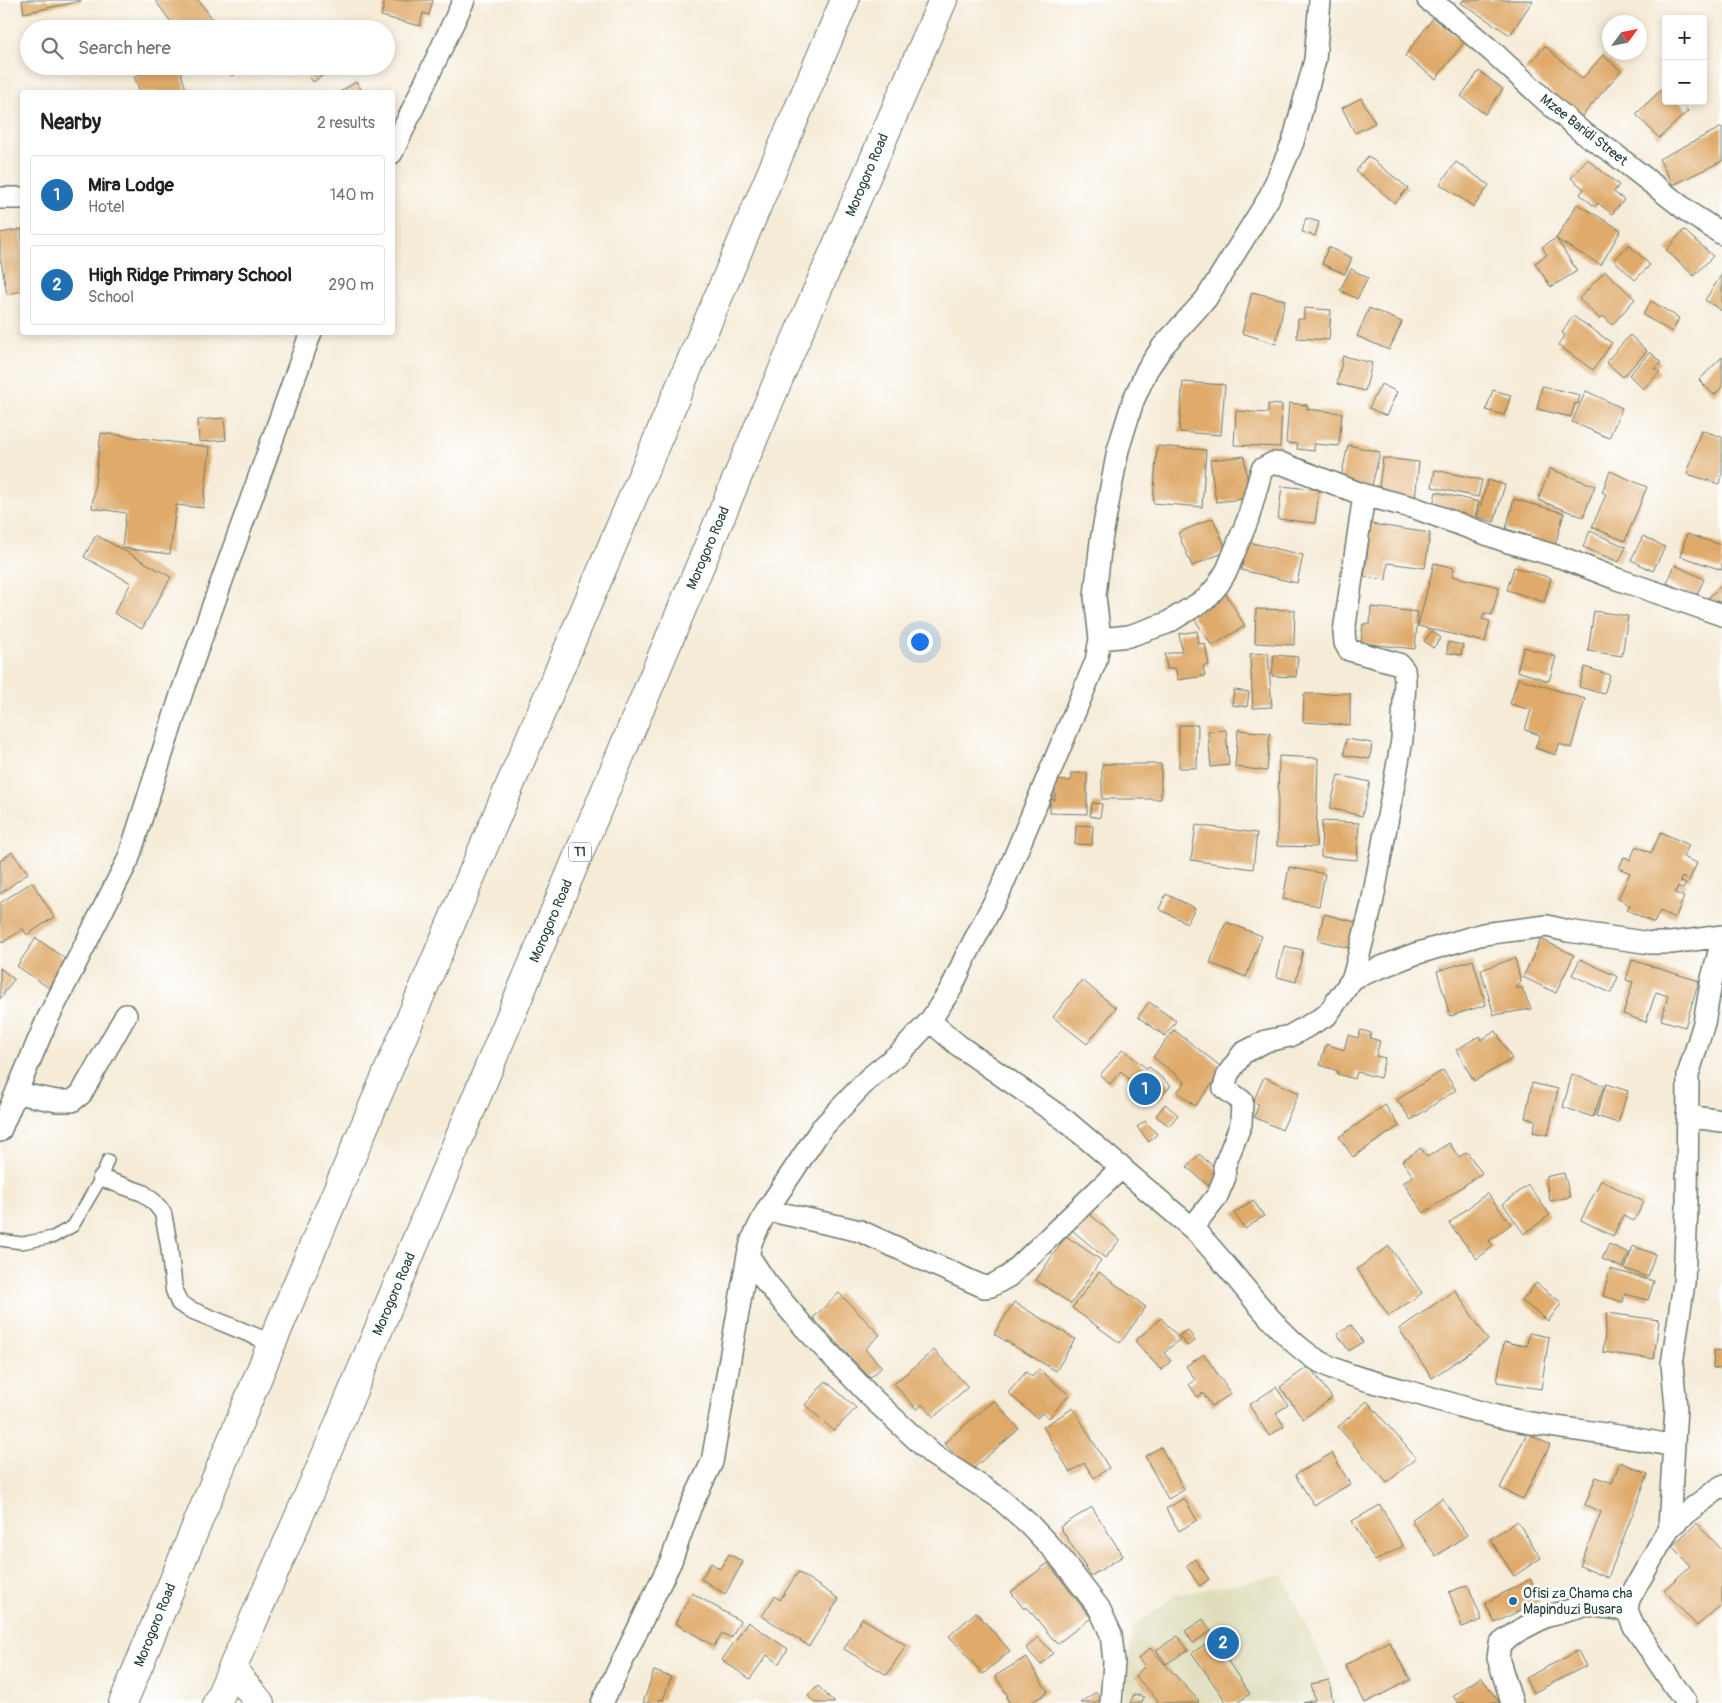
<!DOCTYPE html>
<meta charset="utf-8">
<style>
body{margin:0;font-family:Pangolin,sans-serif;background:#f6f6f6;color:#202124}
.controls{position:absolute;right:15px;top:15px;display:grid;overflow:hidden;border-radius:5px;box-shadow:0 2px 8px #0003}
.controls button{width:45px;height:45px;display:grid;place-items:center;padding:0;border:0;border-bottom:1px solid #e0e0e0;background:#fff;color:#202124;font:25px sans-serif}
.compass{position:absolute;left:1602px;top:15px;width:45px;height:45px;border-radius:50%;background:#fff;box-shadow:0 2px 8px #0003;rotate:57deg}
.you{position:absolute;left:919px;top:641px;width:18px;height:18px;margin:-12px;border:4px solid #fff;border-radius:50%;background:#1a73e8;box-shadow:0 0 0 8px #1a73e833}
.badge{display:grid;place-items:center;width:32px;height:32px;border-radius:50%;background:#1f6fb2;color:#fff;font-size:16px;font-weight:700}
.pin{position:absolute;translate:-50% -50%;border:2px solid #fff;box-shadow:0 1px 5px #0006}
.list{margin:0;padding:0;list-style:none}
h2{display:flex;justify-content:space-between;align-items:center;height:65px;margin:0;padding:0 20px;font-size:21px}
h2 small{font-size:16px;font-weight:400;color:#757577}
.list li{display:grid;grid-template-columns:32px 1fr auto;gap:15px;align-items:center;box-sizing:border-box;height:80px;margin:0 10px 10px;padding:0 10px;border:1px solid #e0e0e0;border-radius:5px}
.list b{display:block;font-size:19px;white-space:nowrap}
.list p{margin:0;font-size:16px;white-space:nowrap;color:#757577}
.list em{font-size:16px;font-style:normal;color:#757577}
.icon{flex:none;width:28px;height:28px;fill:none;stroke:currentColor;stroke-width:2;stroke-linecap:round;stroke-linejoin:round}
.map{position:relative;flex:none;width:1722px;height:1703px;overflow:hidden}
.search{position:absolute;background:#fff;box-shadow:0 2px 8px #0003;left:20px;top:20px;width:375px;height:55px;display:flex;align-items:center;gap:12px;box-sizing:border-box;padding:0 18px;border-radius:28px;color:#757577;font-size:19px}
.panel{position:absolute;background:#fff;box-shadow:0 2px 8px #0003;left:20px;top:90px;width:375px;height:245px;border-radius:5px}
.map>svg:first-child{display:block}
.built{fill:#dfddbb}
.building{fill:#dfaa6a}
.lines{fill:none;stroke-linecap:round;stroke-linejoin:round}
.service-casing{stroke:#6a7a6d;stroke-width:14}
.pedestrian-casing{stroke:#6a7a6d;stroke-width:19}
.minor-casing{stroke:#6a7a6d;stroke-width:24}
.trunk-casing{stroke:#6a7a6d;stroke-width:30}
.service{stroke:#fff;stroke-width:11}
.pedestrian{stroke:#fff;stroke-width:16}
.minor{stroke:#fff;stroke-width:21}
.trunk{stroke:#fff;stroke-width:28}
.poi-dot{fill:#1f6fb2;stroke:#fff;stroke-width:2}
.labels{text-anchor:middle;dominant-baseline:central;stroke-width:5;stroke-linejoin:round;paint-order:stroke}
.shield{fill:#fff;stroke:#627771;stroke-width:1}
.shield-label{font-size:12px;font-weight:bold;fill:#1f3d34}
.street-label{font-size:14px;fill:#1f3d34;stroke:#fff}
.poi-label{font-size:14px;fill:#1f3d34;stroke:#fff;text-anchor:start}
</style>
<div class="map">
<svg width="1722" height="1703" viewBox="0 0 1722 1703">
<rect width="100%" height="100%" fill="#fff"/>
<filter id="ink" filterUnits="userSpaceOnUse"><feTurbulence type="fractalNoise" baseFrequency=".02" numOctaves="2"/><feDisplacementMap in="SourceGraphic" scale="10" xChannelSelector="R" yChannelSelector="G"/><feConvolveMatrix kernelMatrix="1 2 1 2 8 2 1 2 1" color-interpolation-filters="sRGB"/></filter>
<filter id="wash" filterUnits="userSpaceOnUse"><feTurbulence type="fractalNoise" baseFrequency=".0096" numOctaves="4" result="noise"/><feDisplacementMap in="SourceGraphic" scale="20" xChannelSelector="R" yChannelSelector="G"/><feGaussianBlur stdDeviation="1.12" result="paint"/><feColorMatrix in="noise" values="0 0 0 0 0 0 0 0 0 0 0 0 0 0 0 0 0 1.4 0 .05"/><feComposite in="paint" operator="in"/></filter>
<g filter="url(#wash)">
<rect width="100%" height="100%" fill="#f5ebd7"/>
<path class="built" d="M1283 1575 1341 1703H1123L1133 1628 1175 1595Z"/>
<g id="blocks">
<path class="building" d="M22 0H81V1L24 13Z
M155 0H198L215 22 206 29H176Z
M385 0H433L429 15 423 13 420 26 381 16Z
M1463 0H1533L1510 35 1461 3Z
M1433 18 1464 42 1436 79 1405 56Z
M1545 46 1582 79 1603 55 1621 71 1580 118 1525 68Z
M166 66H179L186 90 177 92H140L134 76Z
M225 66H245L232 76Z
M303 66H337L313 82Z
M1479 71 1503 89 1485 114 1461 96Z
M356 82 363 92H340Z
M1665 86 1666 101H1679L1688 111 1659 138 1636 114Z
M1361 98 1375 123 1355 133 1342 108Z
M1722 127V161L1673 185 1659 159Z
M1368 156 1408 188 1395 203 1356 171Z
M1587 159 1619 185 1614 192 1624 200 1612 214 1598 203 1595 207 1580 194 1584 189 1571 178Z
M1456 162 1489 185 1474 207 1440 184Z
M1577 204 1621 230 1601 265 1556 239Z
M1306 218 1319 222 1315 236 1302 232Z
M22 229V291L7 294 1 261 0 262V233Z
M1684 230 1713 256 1694 276 1666 250Z
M1556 238 1577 271 1551 287 1535 263 1547 255 1542 247Z
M1629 245 1650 265 1635 280 1614 260Z
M1328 247 1352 258 1345 274 1322 264Z
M1351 269 1368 278 1357 299 1340 290Z
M1605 271 1635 299 1612 325 1603 316 1600 319 1579 299Z
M1722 274V311L1705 300Z
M1252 292 1285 300 1276 344 1242 333Z
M1651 301 1679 318 1672 332 1643 315Z
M1304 308 1331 310 1329 340 1297 338 1298 319H1304Z
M1369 308 1402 322 1389 350 1357 336Z
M1573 316 1612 343 1593 370 1558 345 1565 335 1562 333Z
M1630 335 1647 351 1623 377 1606 362Z
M1650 352 1661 363 1655 368 1660 372 1643 389 1629 375Z
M1343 356 1372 363 1365 391 1337 384Z
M1722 357V387L1714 395 1699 380Z
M1183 382 1225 385 1221 435 1179 432Z
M1381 384 1397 392 1386 416 1369 408Z
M1542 386 1580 395 1578 404 1575 403 1571 417 1537 409Z
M1493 390 1511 395 1504 415 1486 410Z
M1586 391 1622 408 1609 438 1572 422Z
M1289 403 1307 405V409L1342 413 1339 446 1314 444V451L1297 449 1298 444 1286 443Z
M1268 404 1282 405 1280 447 1234 445 1236 411 1268 413Z
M224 418 226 440 199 442 198 420Z
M1701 430 1722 437V474L1719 484 1687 474Z
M101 433 210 447 203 508 176 505 170 554 122 548 126 513 92 508Z
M1348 445 1380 452 1370 494 1340 482Z
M1157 446 1206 450 1202 507 1153 503Z
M1244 456 1250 498 1216 502 1210 460Z
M1383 458 1419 462 1415 499 1378 494Z
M1550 469 1595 486 1583 517 1538 500Z
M1435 470 1482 480 1478 497 1432 487Z
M1610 471 1647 487 1625 541 1592 527 1606 494 1602 492Z
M1488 480 1505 485 1494 522 1477 517Z
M1282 486 1319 490 1315 523 1278 519Z
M1436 492 1479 502 1474 519 1432 509Z
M1514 499 1564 513 1554 549 1536 544 1537 538 1506 529Z
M1213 518 1227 551 1192 566 1178 533Z
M1371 524 1430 533 1425 568 1388 563 1386 580 1364 577Z
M1590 531 1626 547 1619 562 1583 547Z
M1687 534 1722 545V570L1680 556Z
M96 535 171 577 142 629 114 613 131 583 84 557Z
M1643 536 1665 547 1653 571 1631 560Z
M1248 542 1303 555 1297 583 1241 570Z
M1434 563 1454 568 1452 576 1499 587 1492 615 1484 613 1482 619 1490 621 1485 642 1418 626Z
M1675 565 1704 579 1696 597 1667 583Z
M1514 567 1551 578 1544 602 1507 590Z
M1722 585V603L1717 608 1708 598Z
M1226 594 1245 626 1212 646 1192 615Z
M1371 607 1418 612 1415 649 1361 643 1363 624H1370Z
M1256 609 1295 610 1294 645 1255 643Z
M1594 611 1628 616 1622 656 1588 651Z
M1197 631 1199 644 1205 643 1209 665 1203 666 1205 676 1178 680 1175 668 1167 669 1165 654 1182 651 1179 634Z
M1432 631 1441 638 1433 648 1424 641Z
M1448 642 1463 645 1461 655 1447 653Z
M1524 647 1556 657 1549 681 1517 671Z
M1268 653 1272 707 1253 708 1250 654Z
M1274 655 1298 657 1296 677 1272 676Z
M1585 667 1610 675 1604 694 1579 687Z
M1518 678 1585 699 1571 748 1559 744 1556 755 1535 748 1540 735 1525 730 1531 710 1510 704Z
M1234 690 1249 692 1247 707 1232 705Z
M1350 693V725L1303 722 1304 694Z
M1179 725H1198L1197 768H1179Z
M1226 730 1229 765 1211 767 1208 731Z
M1238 730 1270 733 1267 771 1235 767Z
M1346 739 1372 743 1370 759 1344 755Z
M1279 756 1318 758 1316 847 1277 846Z
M1102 764H1161V799H1102Z
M1071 773H1087V814L1050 813V799L1055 800V780L1071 781Z
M1338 775 1370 782 1362 816 1330 808Z
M1092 803 1102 804 1100 818 1090 816Z
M1322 821 1359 823 1357 860 1321 857Z
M1076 825 1093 826 1092 845 1075 844Z
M1196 825 1257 833 1253 869 1191 860Z
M1661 832 1689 845 1683 857 1697 863 1689 881 1682 877 1680 881 1686 884 1683 889 1678 886 1675 893 1684 897 1675 918 1660 911 1654 923 1627 910 1630 905 1618 899 1630 873 1619 868 1624 857 1630 860 1636 846 1651 853Z
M12 852 28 873 0 894V861Z
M1289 867 1325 874 1319 906 1283 899Z
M32 882 54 917 27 935 23 929 2 943 0 940V903Z
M1166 894 1195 908 1187 923 1159 909Z
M1324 914 1359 923 1352 949 1318 940Z
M1226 922 1262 936 1246 977 1210 963Z
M36 938 68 961 49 988 17 966Z
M1541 939 1574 955 1556 993 1523 977Z
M1284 946 1303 950 1296 982 1277 977Z
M1515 958 1521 982 1516 988H1522L1531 1009 1494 1015 1481 970Z
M1580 959 1618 977 1611 993 1572 975Z
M1473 960 1486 1005 1450 1016 1437 971Z
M1632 960 1699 981 1685 1027 1661 1020 1668 996 1656 992 1646 1022 1623 1014 1633 982 1626 980Z
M0 968 14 979 0 999Z
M1082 980 1116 1008 1087 1044 1053 1017Z
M1149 1002 1176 1021 1165 1036 1138 1017Z
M1174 1030 1224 1069 1195 1106 1177 1092 1185 1082 1153 1057Z
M1361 1030 1371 1033 1370 1038 1380 1041 1376 1056 1385 1058 1380 1078 1357 1072 1355 1079 1337 1074 1338 1071 1320 1065 1326 1044 1344 1050 1348 1035 1358 1038Z
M1496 1031 1512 1059 1474 1081 1456 1050 1479 1036 1481 1040Z
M1123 1049 1147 1069 1149 1067 1171 1086 1157 1101 1134 1081 1132 1082 1121 1071 1110 1084 1100 1075Z
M1443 1070 1456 1090 1411 1120 1397 1100Z
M1572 1074 1604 1086 1593 1117 1563 1107Z
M1264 1077 1299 1093 1282 1130 1254 1117 1259 1104 1253 1102Z
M1532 1083 1558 1089 1548 1135 1533 1132 1536 1120 1525 1118Z
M1606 1084 1628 1091 1618 1123 1596 1116Z
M1165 1104 1178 1115 1169 1126 1156 1116Z
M1385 1105 1399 1126 1353 1157 1339 1137Z
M1145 1121 1157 1134 1149 1142 1137 1127Z
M1449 1143 1459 1157 1467 1152 1482 1173 1424 1213 1403 1183 1413 1176 1402 1161 1421 1148 1427 1157Z
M1199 1154 1223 1175 1211 1188 1187 1167Z
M1564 1173 1570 1197 1550 1201 1545 1177Z
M1601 1180 1644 1202 1634 1221 1623 1216 1613 1236 1581 1220Z
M1528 1185 1550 1215 1524 1234 1503 1204Z
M1487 1193 1511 1224 1489 1241 1493 1246 1477 1259 1449 1223Z
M1253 1200 1264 1216 1245 1229 1234 1213Z
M1087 1212 1120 1240 1105 1258 1072 1230Z
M1066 1236 1101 1260 1071 1304 1036 1280Z
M1609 1244 1629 1253 1623 1268 1602 1259Z
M1389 1246 1422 1293 1389 1316 1357 1269Z
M1633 1246 1655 1254 1648 1277 1625 1269Z
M1610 1269 1654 1281 1648 1300 1625 1294 1623 1302 1603 1296Z
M1099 1272 1146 1307 1120 1343 1072 1308Z
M1536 1283 1562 1303 1548 1321 1522 1301Z
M1455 1290 1488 1340 1432 1378 1399 1329Z
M839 1293 880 1335 865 1349 882 1367 870 1378 813 1318Z
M1014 1302 1075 1339 1056 1371 994 1334Z
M1607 1313 1659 1320 1654 1359 1603 1352Z
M1161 1318 1180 1339 1164 1353 1171 1361 1161 1370 1135 1341Z
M1351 1325 1363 1342 1349 1351 1337 1334Z
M1188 1330 1195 1341 1187 1346 1179 1335Z
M1529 1333 1549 1337 1541 1389 1497 1382 1504 1342 1527 1346Z
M934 1350 968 1387 934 1417 922 1404 917 1410 894 1384Z
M1714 1350 1722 1351V1369L1713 1368Z
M1204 1354 1231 1394 1212 1406 1203 1393 1197 1397 1189 1384 1195 1380 1186 1366Z
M1309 1366 1332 1398 1303 1419 1280 1387Z
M1039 1369 1069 1395 1049 1418 1042 1413 1037 1418 1008 1393 1026 1372 1032 1377Z
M826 1381 856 1408 834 1431 805 1405Z
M1276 1387 1288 1405 1276 1413 1284 1426 1269 1436 1249 1405Z
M994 1400 1019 1429 969 1472 944 1443Z
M1367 1401 1416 1458 1387 1483 1338 1427Z
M1073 1408 1109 1468 1094 1478 1084 1463 1070 1472 1043 1427Z
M1527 1433 1550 1445 1523 1499 1500 1488Z
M1161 1447 1184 1490 1168 1499 1145 1456Z
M1332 1453 1350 1484 1314 1505 1295 1475Z
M1620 1462 1648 1474 1608 1578 1580 1566 1601 1512 1585 1505 1596 1477 1612 1483Z
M1184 1498 1197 1520 1179 1531 1166 1509Z
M1442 1498 1467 1535 1436 1556 1411 1520Z
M1380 1505 1403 1546 1375 1561 1352 1521Z
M1092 1507 1123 1556 1091 1576 1060 1527Z
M1517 1521 1541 1558 1514 1576 1490 1539Z
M1697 1523 1722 1550V1604L1697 1626 1664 1590 1690 1566 1672 1546Z
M729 1554 743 1562 725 1594 701 1579 711 1563 720 1569Z
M1195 1559 1209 1579 1200 1586 1186 1566Z
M1048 1563 1091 1618 1057 1644 1027 1607 1024 1609 1011 1592Z
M798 1572 839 1599 809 1646 762 1616 775 1596 780 1600Z
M1530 1579 1541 1600 1495 1623 1485 1603Z
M1468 1585 1482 1620 1462 1627 1449 1592Z
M692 1593 740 1621 731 1638 722 1633 714 1646 675 1623Z
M976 1612 1010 1651 983 1674 949 1636Z
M862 1618 906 1645 887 1675 844 1649Z
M1203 1619 1211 1631 1193 1643 1185 1631Z
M748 1622 788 1649 779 1663 767 1655 750 1679 722 1660Z
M1178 1636 1188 1650 1166 1664 1156 1650Z
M1038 1637 1053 1653 1041 1665 1026 1648Z
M1213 1639 1250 1694 1237 1703H1227L1192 1653Z
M1389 1641 1410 1680 1365 1703 1345 1665Z
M1150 1648 1199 1701 1197 1703H1155L1158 1700 1135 1676 1145 1666 1138 1659Z
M1578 1651 1586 1666 1533 1693 1525 1678Z
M1026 1657 1048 1692 1030 1703H1010L1006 1697 1008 1696 995 1676Z
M654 1671 671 1677 663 1700 660 1699 659 1703H643Z
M1481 1677 1500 1703H1458L1453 1696Z
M1329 1680 1333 1703H1303L1315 1700 1311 1684Z
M818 1686 835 1703H815L808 1696Z
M1096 1692 1101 1699 1096 1703H1081Z
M1134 1694 1144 1697 1142 1703H1130Z"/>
</g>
</g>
<g filter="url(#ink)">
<use href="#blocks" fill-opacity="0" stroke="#6a7a6d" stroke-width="1"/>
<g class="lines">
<defs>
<path id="service" d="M0 1240 22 1243 53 1237 73 1226 101 1178 108 1160"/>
<path id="pedestrian" d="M101 1178 143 1193 154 1202 163 1213 169 1245 174 1290 179 1303 191 1310 272 1343"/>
<path id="minor" d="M1428 0 1447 13 1494 53 1546 101 1582 132 1613 153 1691 214 1722 234
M392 153 464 0
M0 198H22
M1100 639 1129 636 1167 623 1206 599 1218 585 1227 570 1248 519 1262 469 1273 463 1283 464 1364 495 1415 508 1505 541 1563 558 1617 579 1722 615
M1353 978 1372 904 1402 740 1405 680 1404 670 1399 664 1349 650 1345 643 1344 632 1364 495
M930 1021 958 1045 1065 1120 1192 1228
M17 1093 57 1101H72L81 1094 126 1015
M1687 1116 1722 1121
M0 1131 47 1020 128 860 182 692 311 332
M767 1210 860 1231 984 1287 991 1286 1009 1276 1122 1167
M748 1255 766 1282 804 1327 873 1399 933 1455 998 1497 1029 1524 1059 1556 1099 1608 1111 1634 1114 1662 1111 1703
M1674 1446C1620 1434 1564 1430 1509 1419 1473 1411 1438 1399 1403 1390 1371 1381 1331 1373 1304 1351 1261 1316 1232 1267 1192 1228L1217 1196 1225 1177 1224 1167 1241 1124 1242 1101 1224 1088 1228 1074 1243 1053 1266 1041 1290 1036 1327 1015 1353 978 1415 954 1452 943 1483 934 1547 926 1568 931 1650 943H1671L1722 936
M1669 1528 1676 1407 1672 1364 1684 1283 1687 1207 1688 1075 1704 1023 1712 978 1722 941
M602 1703 671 1561 691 1506 712 1462 748 1255 752 1240 767 1210 821 1129 869 1078 901 1052 930 1021 952 987 966 956 1001 889 1096 661 1100 639 1095 596 1101 541 1118 450 1133 401 1147 370 1163 346 1206 299 1269 198 1293 142 1310 79 1315 60 1320 0
M1512 1703 1498 1658 1500 1644 1518 1631 1545 1617 1588 1605 1627 1610
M1686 1703 1633 1625 1627 1610 1629 1599 1669 1528 1686 1513 1722 1486"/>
<path id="trunk" d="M232 1669 260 1703
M123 1703 272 1343 845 0
M217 1703 322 1464 774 390 943 0"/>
</defs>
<use href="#service" class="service-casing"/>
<use href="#pedestrian" class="pedestrian-casing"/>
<use href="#minor" class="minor-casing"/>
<use href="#trunk" class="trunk-casing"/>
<use href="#service" class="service"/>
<use href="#pedestrian" class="pedestrian"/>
<use href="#minor" class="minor"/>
<use href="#trunk" class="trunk"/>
</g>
</g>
<circle class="poi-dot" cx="1513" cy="1601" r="5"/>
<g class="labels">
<rect class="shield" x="569" y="842.5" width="22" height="19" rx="4"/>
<g class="shield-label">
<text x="580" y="852">T1</text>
</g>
<g class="street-label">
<text transform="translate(1584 130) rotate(38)">Mzee Baridi Street</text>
<text transform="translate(867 175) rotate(-67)">Morogoro Road</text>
<text transform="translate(708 548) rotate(-67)">Morogoro Road</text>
<text transform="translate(551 921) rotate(-67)">Morogoro Road</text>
<text transform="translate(394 1294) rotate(-67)">Morogoro Road</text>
<text transform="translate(155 1625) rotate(-68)">Morogoro Road</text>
</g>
<g class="poi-label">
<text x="1523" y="1593">Ofisi za Chama cha<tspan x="1523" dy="16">Mapinduzi Busara</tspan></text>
</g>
</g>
</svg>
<div class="controls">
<button>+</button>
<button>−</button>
</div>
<svg class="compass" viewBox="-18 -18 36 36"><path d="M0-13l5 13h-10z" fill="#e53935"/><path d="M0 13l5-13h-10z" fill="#757577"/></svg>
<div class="you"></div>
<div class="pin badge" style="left:1145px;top:1089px">1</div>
<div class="pin badge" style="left:1223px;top:1643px">2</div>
<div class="search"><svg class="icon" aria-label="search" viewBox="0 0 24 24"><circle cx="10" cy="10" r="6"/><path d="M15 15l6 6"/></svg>Search here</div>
<section class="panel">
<h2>Nearby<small>2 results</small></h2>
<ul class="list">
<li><span class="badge">1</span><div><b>Mira Lodge</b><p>Hotel</p></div><em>140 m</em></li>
<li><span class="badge">2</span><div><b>High Ridge Primary School</b><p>School</p></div><em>290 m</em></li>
</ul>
</section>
</div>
